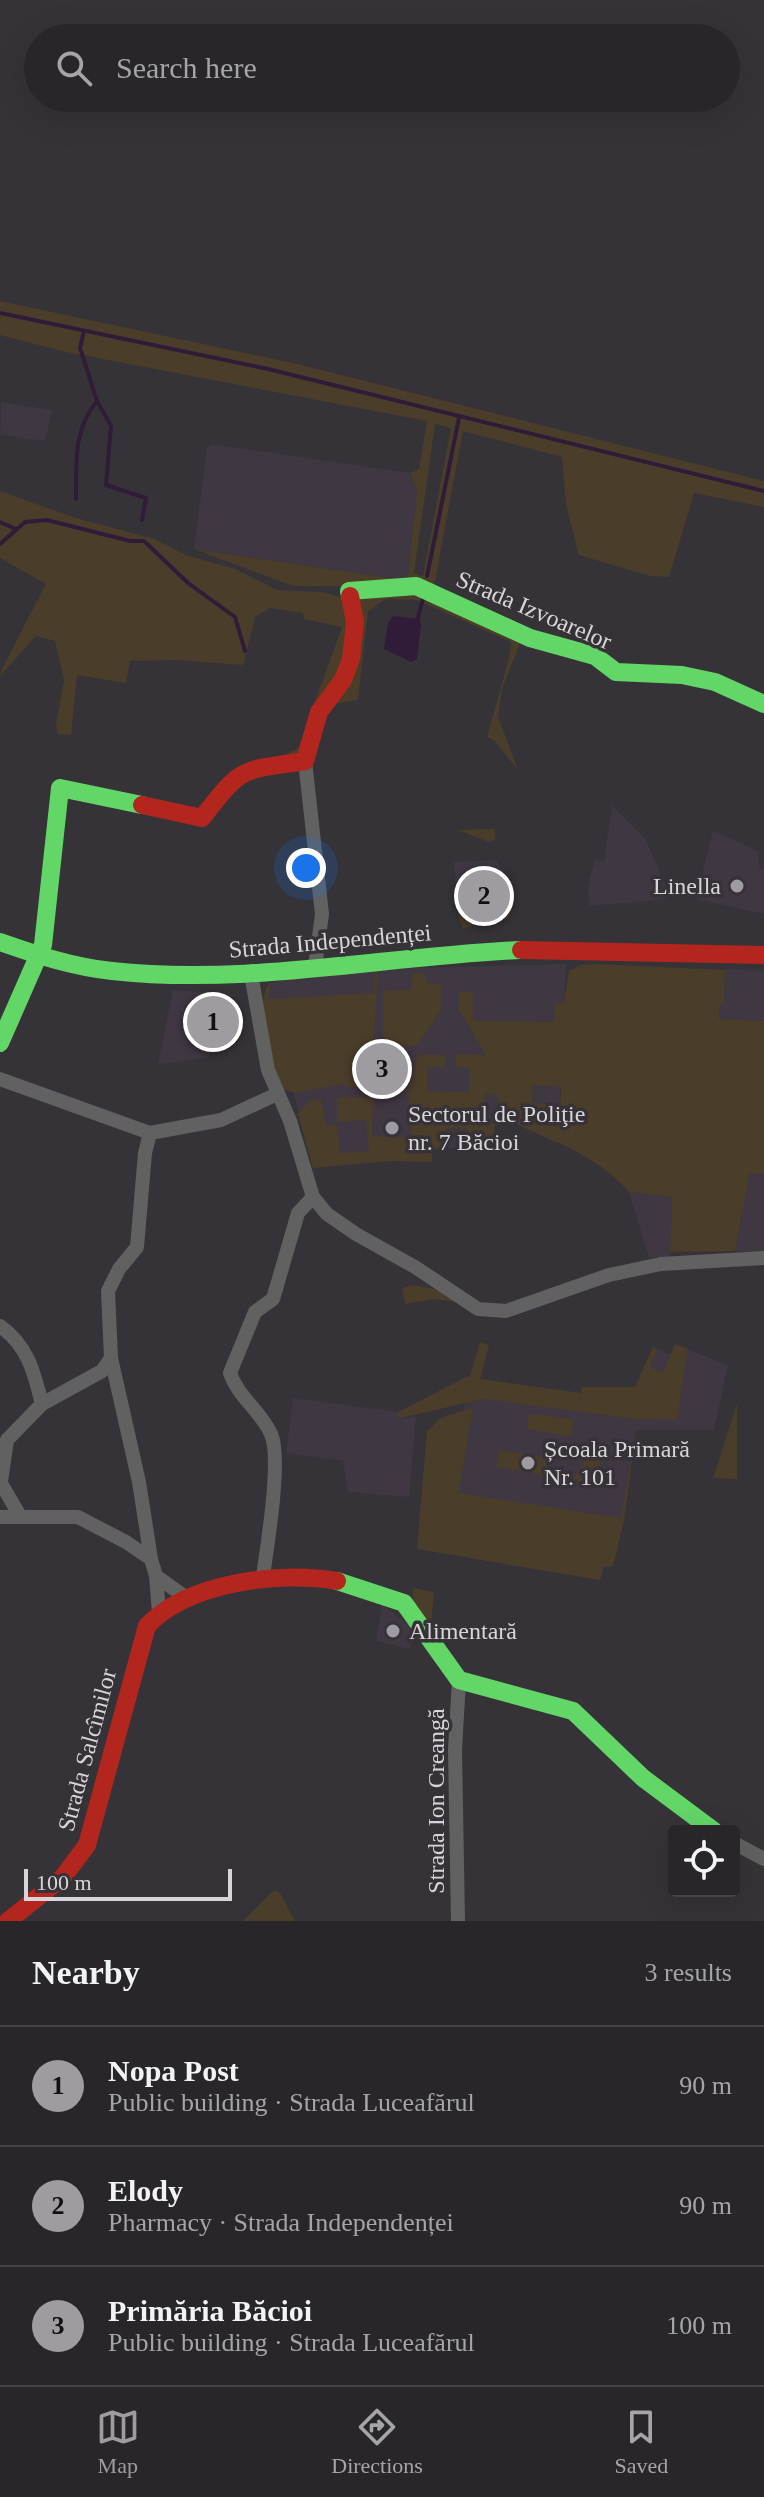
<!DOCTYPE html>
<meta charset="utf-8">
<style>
body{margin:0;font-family:"Times New Roman",serif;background:#343235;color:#f1f3f6}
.controls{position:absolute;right:24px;bottom:24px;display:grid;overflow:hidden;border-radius:8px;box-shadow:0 8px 32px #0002}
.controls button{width:72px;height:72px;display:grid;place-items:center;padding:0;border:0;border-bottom:2px solid #444346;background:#282629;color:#f1f3f6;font:40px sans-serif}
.scale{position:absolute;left:24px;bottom:20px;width:208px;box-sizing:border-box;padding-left:8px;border:4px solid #d8d5da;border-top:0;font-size:22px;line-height:28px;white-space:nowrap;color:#d8d5da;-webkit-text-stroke:6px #363238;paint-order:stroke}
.you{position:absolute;left:306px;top:868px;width:28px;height:28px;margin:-20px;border:6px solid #fff;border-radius:50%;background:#1a73e8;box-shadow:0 0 0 12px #1a73e833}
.badge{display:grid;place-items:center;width:52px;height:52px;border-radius:50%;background:#9f9ca1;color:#111;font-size:26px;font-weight:700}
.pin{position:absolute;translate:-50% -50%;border:4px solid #fff;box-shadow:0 2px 8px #0006}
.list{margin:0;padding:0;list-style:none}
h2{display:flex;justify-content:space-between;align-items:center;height:104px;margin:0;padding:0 32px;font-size:34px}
h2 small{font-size:26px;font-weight:400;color:#a5a5a8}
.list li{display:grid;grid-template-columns:52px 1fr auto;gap:24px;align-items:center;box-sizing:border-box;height:120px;padding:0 32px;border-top:2px solid #444346}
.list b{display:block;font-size:30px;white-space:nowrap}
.list p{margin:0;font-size:26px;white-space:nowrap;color:#a5a5a8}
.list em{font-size:26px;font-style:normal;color:#a5a5a8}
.icon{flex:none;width:44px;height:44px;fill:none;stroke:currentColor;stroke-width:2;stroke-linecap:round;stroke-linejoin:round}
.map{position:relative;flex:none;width:764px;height:1921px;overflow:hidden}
.search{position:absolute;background:#282629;box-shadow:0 8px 32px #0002;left:24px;right:24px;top:24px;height:88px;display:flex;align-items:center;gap:20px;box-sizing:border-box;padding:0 28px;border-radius:44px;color:#a5a5a8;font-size:30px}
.sheet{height:464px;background:#282629}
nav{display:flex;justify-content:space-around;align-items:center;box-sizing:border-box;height:112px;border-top:2px solid #444346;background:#282629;font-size:22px;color:#a5a5a8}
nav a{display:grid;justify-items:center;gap:4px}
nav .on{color:#9f9ca1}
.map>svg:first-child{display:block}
.built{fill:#3f3742}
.green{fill:#4a3d2a;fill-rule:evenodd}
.water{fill:#301c39}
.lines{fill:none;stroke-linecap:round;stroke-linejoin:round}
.stream{stroke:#301c39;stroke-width:4}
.street{stroke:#626161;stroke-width:14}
.fast{stroke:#63d668;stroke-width:18}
.jam{stroke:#b3261e;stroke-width:18}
.poi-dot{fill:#9f9ca1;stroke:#363238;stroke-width:3}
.labels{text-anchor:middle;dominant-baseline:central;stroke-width:7;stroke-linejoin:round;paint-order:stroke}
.street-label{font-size:24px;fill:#d8d5da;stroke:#363238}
.poi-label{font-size:24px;fill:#d8d5da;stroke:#363238;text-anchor:start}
</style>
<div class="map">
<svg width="764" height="1921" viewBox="0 0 764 1921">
<rect width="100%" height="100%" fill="#353337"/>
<path class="built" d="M1 402 52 410 45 441 0 435Z
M212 444 410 473 417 490 408 576 403 580 194 549 207 447Z
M612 805 646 840 666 886 667 899 589 906 588 886 595 860 604 861Z
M713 831 758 851 760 870H764V914L696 899Z
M496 860 505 871 511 911 458 916 454 862Z
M566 964 558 1144 499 1116 495 1123 493 1147 432 1148V1162L393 1161 313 1168 294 1093 286 1091 265 988 270 983 300 976 375 969Z
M725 969 764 971V1021L719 1019 720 1005H724Z
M173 990 234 994 208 1058 158 1064Z
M750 1172 764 1174V1251H735Z
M629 1192 672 1197 670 1257 649 1258Z
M675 1344 728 1365 714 1430H636L624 1520 613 1566 604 1567 600 1580 417 1549 427 1432 439 1419 463 1410 474 1378 581 1393 582 1387H635L653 1347 670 1354Z
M293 1398 398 1412 397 1419 416 1416 409 1497 348 1492 343 1461 286 1453Z
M382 1604 412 1628 410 1649 376 1641Z"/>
<path class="green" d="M0 301 293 363 764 481V507L694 493 669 577 650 576 579 555 566 505 562 457 463 431 434 587 293 586 194 549 403 580 408 576 417 490 410 473 419 469 427 421 66 352 0 335ZM435 424 451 428 423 576 414 573Z
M0 491 76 518 155 539 186 555 235 569 277 590 323 592 346 599 347 658 300 755 276 760 298 748 342 627 304 619 303 613 270 608 255 617 243 665 175 660 130 661 126 683 77 675 71 735 58 734 56 725 64 680 55 641 36 636 0 676C0 671 39 598 46 584L0 558Z
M407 588 520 643 502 689 498 717 518 770 495 741 487 737C491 721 513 651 511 642L417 600 386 599 368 611 358 700 332 704 357 596Z
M494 829 496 839 489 842 458 830Z
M511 911 509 918 463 928 458 916Z
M598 964 725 970 724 1005H720L719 1019 764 1021V1174L750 1173 735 1251 670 1252 672 1197 629 1192C597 1154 542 1136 498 1116V1094H485L484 1122 495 1123 493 1147 468 1148 467 1128 445 1129 444 1148 432 1149V1162L393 1161 313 1168 298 1114 309 1101 321 1100 326 1125H337L340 1153 369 1151 366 1120 337 1122V1098L373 1096 372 1136 411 1138 408 1092 418 1055H445L446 1067H427V1091L469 1092 470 1068 455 1067 456 1054 486 1055 459 1010V992H473V1021L554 1022 555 1003 564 1002 569 971 580 965ZM533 1085 561 1087 560 1105 532 1103Z
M375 969H378L371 1088 346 1087 344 1084 294 1093 281 1088C274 1066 252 1000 270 983L268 999 374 993Z
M412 973 426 974V983L442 984 441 1011 417 1046H383V991L411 990Z
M413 1285 446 1291 458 1302 433 1299 405 1304 402 1288Z
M480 1342 489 1345 480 1379 581 1393 582 1387H635L653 1347 657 1349 650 1367 663 1373 675 1344 688 1349 677 1420 635 1419 483 1399 397 1419 398 1412 470 1375Z
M737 1404V1479L713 1478Z
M473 1407 459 1493 621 1518 636 1431 624 1520 613 1566 604 1567 600 1580 417 1549 427 1432 439 1419Z
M529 1413 574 1420 571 1437 527 1429Z
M499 1450 548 1458 547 1468 560 1472 559 1477 496 1467Z
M592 1451 602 1452 597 1483 573 1479Z
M413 1588 434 1592 431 1624 413 1601Z
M274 1890 280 1893 295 1921H243Z"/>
<path class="water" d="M393 616 419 619 421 624 417 659 411 662 384 649 388 623Z"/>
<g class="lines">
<path class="stream" d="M0 313 268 369 764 491
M84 331 80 348 97 401 111 426 106 485 146 498 142 520
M76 499C77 462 72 432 97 401
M0 522 16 529
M0 544 25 522 47 520 130 541H144L188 583 235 617 245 651
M427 576 459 418
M417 621 424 595"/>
<path class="street" d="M305 761 322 914 315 967
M251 974 268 1070 290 1121 313 1197 327 1214 356 1234 415 1267 478 1309 506 1311 609 1275 661 1264 764 1258
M0 1079 150 1133
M0 1326C28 1346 34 1372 42 1404
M111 1358 139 1482 151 1559
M2 1485 20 1516
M0 1488 7 1440 42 1404 102 1371 111 1358 108 1291 119 1269 137 1247 145 1153 150 1133 221 1120 277 1094
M0 1517H78L126 1542 151 1559 156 1576 159 1613
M156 1576 188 1599
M263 1576C267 1547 282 1458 271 1434 261 1411 238 1397 230 1373L255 1312 273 1299 298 1213 313 1197
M734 1843 764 1859
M458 1921 455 1750 459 1680"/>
<path class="fast" d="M350 596 349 591 416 586 530 638 595 656 616 672 682 675 715 682 764 704
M0 942C37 955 73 967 112 971 248 986 385 956 521 950
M0 1043 43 945 60 788 142 805
M337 1581 404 1603 459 1680 573 1711 643 1778 714 1831"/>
<path class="jam" d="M142 805 202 818C243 765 240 771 305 761L319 712 343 680 351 659 355 622 350 596
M521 950 764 955
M8 1921 63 1877 87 1845 147 1626C188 1582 280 1571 337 1581"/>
</g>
<g class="poi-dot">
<circle cx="737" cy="886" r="8"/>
<circle cx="392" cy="1128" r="8"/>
<circle cx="528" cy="1463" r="8"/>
<circle cx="393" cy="1631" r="8"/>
</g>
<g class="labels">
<g class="street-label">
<text transform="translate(534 610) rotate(23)">Strada Izvoarelor</text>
<text transform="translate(330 941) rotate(-5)">Strada Independenței</text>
<text transform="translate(87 1750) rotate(-75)">Strada Salcîmilor</text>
<text transform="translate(436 1801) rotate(-90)">Strada Ion Creangă</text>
</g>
<g class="poi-label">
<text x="721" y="886" text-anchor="end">Linella</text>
<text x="408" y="1114">Sectorul de Poliţie<tspan x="408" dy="28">nr. 7 Băcioi</tspan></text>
<text x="544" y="1449">Școala Primară<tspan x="544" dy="28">Nr. 101</tspan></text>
<text x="409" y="1631">Alimentară</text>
</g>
</g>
</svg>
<div class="controls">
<button><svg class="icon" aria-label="locate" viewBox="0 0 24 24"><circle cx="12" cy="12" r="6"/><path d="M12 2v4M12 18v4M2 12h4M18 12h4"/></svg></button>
</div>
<div class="scale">100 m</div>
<div class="you"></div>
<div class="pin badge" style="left:213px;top:1022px">1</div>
<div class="pin badge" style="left:484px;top:896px">2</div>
<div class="pin badge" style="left:382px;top:1069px">3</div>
<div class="search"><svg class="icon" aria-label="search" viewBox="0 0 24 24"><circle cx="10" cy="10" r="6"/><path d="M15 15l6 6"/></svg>Search here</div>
</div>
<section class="sheet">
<h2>Nearby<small>3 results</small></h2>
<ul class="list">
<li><span class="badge">1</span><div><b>Nopa Post</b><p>Public building · Strada Luceafărul</p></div><em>90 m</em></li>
<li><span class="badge">2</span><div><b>Elody</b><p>Pharmacy · Strada Independenței</p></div><em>90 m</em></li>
<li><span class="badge">3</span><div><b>Primăria Băcioi</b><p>Public building · Strada Luceafărul</p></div><em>100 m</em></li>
</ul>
</section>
<nav>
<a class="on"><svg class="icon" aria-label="map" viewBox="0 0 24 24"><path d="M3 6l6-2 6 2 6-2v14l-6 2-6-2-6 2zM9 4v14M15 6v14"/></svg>Map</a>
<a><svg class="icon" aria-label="directions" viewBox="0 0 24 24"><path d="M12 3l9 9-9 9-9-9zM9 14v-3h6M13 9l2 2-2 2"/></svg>Directions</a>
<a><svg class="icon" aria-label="saved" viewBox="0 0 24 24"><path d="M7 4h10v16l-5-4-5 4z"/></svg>Saved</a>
</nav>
